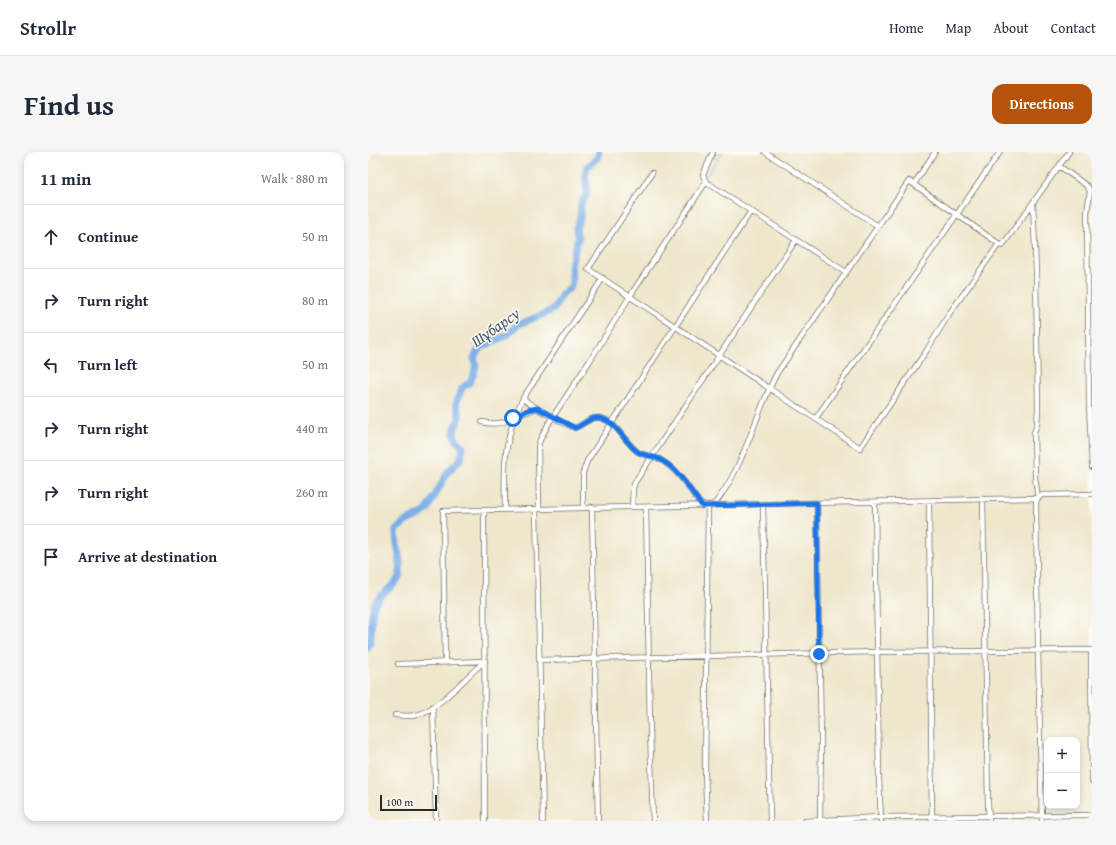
<!DOCTYPE html>
<meta charset="utf-8">
<style>
body{margin:0;font-family:"Gentium Book Plus",serif;background:#f6f6f7;color:#1f2937}
.controls{position:absolute;right:12px;bottom:12px;display:grid;overflow:hidden;border-radius:8px;box-shadow:0 2px 6px #0003}
.controls button{width:36px;height:36px;display:grid;place-items:center;padding:0;border:0;border-bottom:1px solid #e0e1e3;background:#fff;color:#1f2937;font:20px sans-serif}
.scale{position:absolute;left:12px;bottom:10px;width:57px;box-sizing:border-box;padding-left:4px;border:2px solid #2b2b2b;border-top:0;font-size:11px;line-height:14px;white-space:nowrap;color:#2b2b2b;-webkit-text-stroke:3px #fdfcf7;paint-order:stroke}
.stop{position:absolute;width:12px;height:12px;margin:-9px;border:3px solid #1a73e8;border-radius:50%;background:#fff}
.stop.end{background:#1a73e8;border-color:#fff;box-shadow:0 1px 4px #0008}
.list{margin:0;padding:0;list-style:none}
h2{display:flex;justify-content:space-between;align-items:center;height:52px;margin:0;padding:0 16px;font-size:17px}
h2 small{font-size:13px;font-weight:400;color:#747a83}
.list li{display:grid;grid-template-columns:26px 1fr auto;gap:12px;align-items:center;box-sizing:border-box;height:64px;padding:0 16px;border-top:1px solid #e0e1e3}
.list b{display:block;font-size:15px;white-space:nowrap}
.list em{font-size:13px;font-style:normal;color:#747a83}
.icon{flex:none;width:22px;height:22px;fill:none;stroke:currentColor;stroke-width:2;stroke-linecap:round;stroke-linejoin:round}
.map{position:relative;flex:none;width:724px;height:669px;overflow:hidden;border-radius:12px}
header{display:flex;align-items:center;gap:24px;box-sizing:border-box;height:56px;padding:0 20px;background:#fff;border-bottom:1px solid #e0e1e3}
header strong{font-size:19px}
nav{display:flex;gap:22px;margin-inline-start:auto;font-size:14px}
.intro{display:flex;align-items:center;justify-content:space-between;box-sizing:border-box;height:96px;padding:0 24px}
h1{margin:0;font-size:28px}
.button{padding:10px 18px;border-radius:12px;background:#b45309;color:#fff;font-size:14px;font-weight:700}
main{display:flex;gap:24px;padding:0 24px}
aside{flex:1;background:#fff;border-radius:12px;box-shadow:0 2px 6px #0003}
.map>svg:first-child{display:block}
.lines{fill:none;stroke-linecap:round;stroke-linejoin:round}
.stream{stroke:#7aaee7;stroke-width:1}
.river{stroke:#7aaee7;stroke-width:7}
.minor-casing{stroke:#706d63;stroke-width:6}
.minor{stroke:#fff;stroke-width:4.5}
.route{stroke:#1a73e8;stroke-width:5}
.labels{text-anchor:middle;dominant-baseline:central;stroke-width:3;stroke-linejoin:round;paint-order:stroke}
.water-label{font-size:16px;font-style:italic;fill:#47596d;stroke:#fdfcf7}
</style>
<header>
<strong>Strollr</strong>
<nav><a>Home</a><a>Map</a><a>About</a><a>Contact</a></nav>
</header>
<div class="intro"><h1>Find us</h1><a class="button">Directions</a></div>
<main>
<aside>
<h2>11 min<small>Walk · 880 m</small></h2>
<ul class="list">
<li><svg class="icon" aria-label="ahead" viewBox="0 0 24 24"><path d="M12 20V5M6 11l6-6 6 6"/></svg><div><b>Continue</b></div><em>50 m</em></li>
<li><svg class="icon" aria-label="right" viewBox="0 0 24 24"><path d="M7 20v-9h11M14 6l5 5-5 5"/></svg><div><b>Turn right</b></div><em>80 m</em></li>
<li><svg class="icon" aria-label="left" viewBox="0 0 24 24"><path d="M17 20v-9H6M10 6l-5 5 5 5"/></svg><div><b>Turn left</b></div><em>50 m</em></li>
<li><svg class="icon" aria-label="right" viewBox="0 0 24 24"><path d="M7 20v-9h11M14 6l5 5-5 5"/></svg><div><b>Turn right</b></div><em>440 m</em></li>
<li><svg class="icon" aria-label="right" viewBox="0 0 24 24"><path d="M7 20v-9h11M14 6l5 5-5 5"/></svg><div><b>Turn right</b></div><em>260 m</em></li>
<li><svg class="icon" aria-label="arrive" viewBox="0 0 24 24"><path d="M6 21V4h12l-3 4 3 4H6"/></svg><div><b>Arrive at destination</b></div></li>
</ul>
</aside>
<div class="map">
<svg width="724" height="669" viewBox="0 0 724 669">
<rect width="100%" height="100%" fill="#fdfcf7"/>
<filter id="ink" filterUnits="userSpaceOnUse"><feTurbulence type="fractalNoise" baseFrequency=".025" numOctaves="2"/><feDisplacementMap in="SourceGraphic" scale="8" xChannelSelector="R" yChannelSelector="G"/><feConvolveMatrix kernelMatrix="1 2 1 2 8 2 1 2 1" color-interpolation-filters="sRGB"/></filter>
<filter id="wash" filterUnits="userSpaceOnUse"><feTurbulence type="fractalNoise" baseFrequency=".012" numOctaves="4" result="noise"/><feDisplacementMap in="SourceGraphic" scale="16" xChannelSelector="R" yChannelSelector="G"/><feGaussianBlur stdDeviation="0.9" result="paint"/><feColorMatrix in="noise" values="0 0 0 0 0 0 0 0 0 0 0 0 0 0 0 0 0 1.4 0 .05"/><feComposite in="paint" operator="in"/></filter>
<g filter="url(#wash)">
<rect width="100%" height="100%" fill="#efe7cc"/>
<g class="lines">
<path class="stream" d="M338 24 355 0
M315 56 334 30"/>
<path class="river" d="M0 496C7 482 0 465 7 451 13 440 31 433 32 421 34 407 27 392 28 378L39 369 52 363 59 358 80 320 93 306 95 295 90 290 86 283 87 276 91 268V261L88 252 94 236 102 230 106 222 108 213 106 206 109 200 114 195 141 182 149 173 176 162 186 157 194 142 202 136 204 130 203 113 210 86 208 76 212 67 213 52 218 43 219 34 217 24 219 15 229 6 231 0"/>
</g>
</g>
<g filter="url(#ink)">
<g class="lines">
<defs>
<path id="minor" d="M345 0 335 23 338 30 478 120
M397 0 510 74
M691 14 719 34 722 39 719 61 721 253 724 315
M284 21 220 117 492 296 559 198 581 162 631 92
M546 32 567 0
M665 50 668 120 670 258 669 272 666 281 667 325 670 346 668 350 670 499 674 669
M155 246C162 254 196 272 207 276 215 273 223 264 232 266 247 268 258 292 270 300 277 304 286 304 293 308 310 318 322 338 334 354
M448 266 632 0
M114 270C138 276 147 262 169 256
M615 348 620 651 621 669
M561 349 564 669
M507 350 511 626 513 669
M449 351 453 589 452 668
M395 352 402 669
M345 354C377 315 386 264 409 221L541 29 634 94 701 0
M215 355V321L219 309 383 59
M224 355 230 669
M264 355 265 336 267 330 428 88
M278 355 282 578 285 669
M168 357 175 669
M171 357 170 295 172 288 182 269 223 207 262 144 338 30
M116 358 117 669
M137 358C136 313 135 287 155 246L235 126
M723 498 724 629
M172 508 509 500 724 498
M77 510 75 359 670 346 674 343 724 342
M30 512 117 509
M65 554 68 669
M27 563C33 563 42 565 49 563 74 555 96 526 117 509
M339 669 337 621 340 353
M437 669 513 665 724 663"/>
</defs>
<use href="#minor" class="minor-casing"/>
<use href="#minor" class="minor"/>
</g>
</g>
<g class="lines" filter="url(#ink)">
<path class="route" d="M145 266 160 258 169 256 207 276C215 273 223 264 232 266 247 268 258 292 270 300 277 304 286 304 293 308 311 318 322 338 334 354L449 351 451 502"/>
</g>
<g class="labels">
<g class="water-label">
<text transform="translate(127 175) rotate(-35)">Шұбарсу</text>
</g>
</g>
</svg>
<div class="controls">
<button>+</button>
<button>−</button>
</div>
<div class="scale">100 m</div>
<div class="stop" style="left:145px;top:266px"></div>
<div class="stop end" style="left:451px;top:502px"></div>
</div>
</main>
